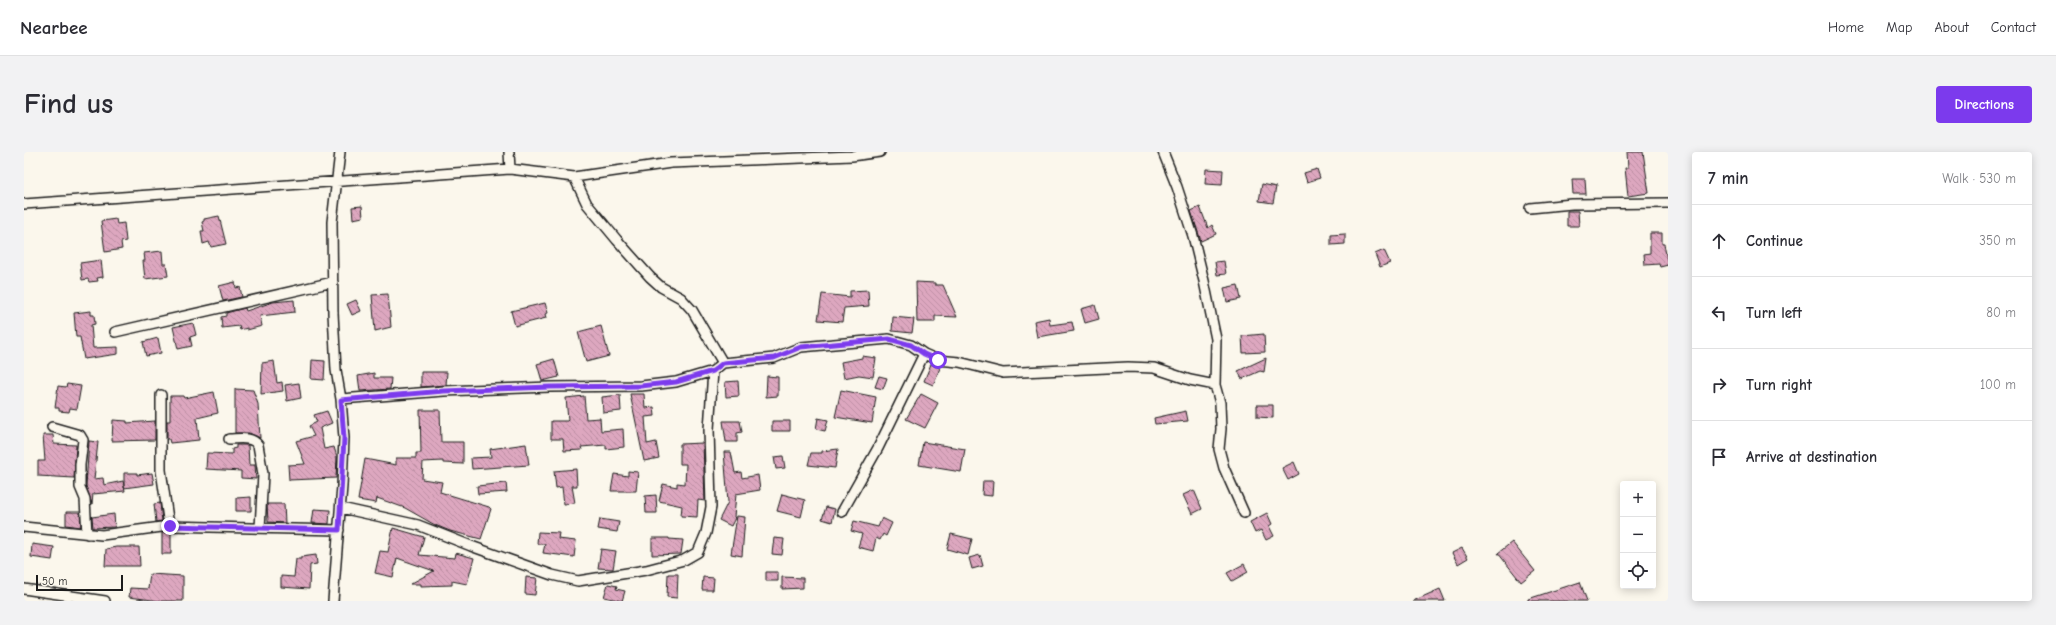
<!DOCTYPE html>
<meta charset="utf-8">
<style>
body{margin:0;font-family:"Comic Neue",sans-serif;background:#f2f2f3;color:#2b2b33}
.controls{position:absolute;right:12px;bottom:12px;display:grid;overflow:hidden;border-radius:4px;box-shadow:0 2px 10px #0003}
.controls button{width:36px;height:36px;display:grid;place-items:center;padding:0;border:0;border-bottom:1px solid #e1e1e2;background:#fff;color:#2b2b33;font:20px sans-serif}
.scale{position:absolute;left:12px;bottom:10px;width:87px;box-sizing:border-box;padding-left:4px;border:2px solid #1c1c1c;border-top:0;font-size:11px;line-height:14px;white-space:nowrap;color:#1c1c1c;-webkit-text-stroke:3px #fbf7ec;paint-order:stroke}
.stop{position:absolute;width:12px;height:12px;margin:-9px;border:3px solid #7c3aed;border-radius:50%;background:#fff}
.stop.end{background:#7c3aed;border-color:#fff;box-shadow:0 1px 4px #0008}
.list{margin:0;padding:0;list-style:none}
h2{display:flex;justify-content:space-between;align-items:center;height:52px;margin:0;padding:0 16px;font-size:17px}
h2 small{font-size:13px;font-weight:400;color:#7c7c81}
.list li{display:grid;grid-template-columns:26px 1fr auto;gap:12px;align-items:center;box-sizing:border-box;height:72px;padding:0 16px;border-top:1px solid #e1e1e2}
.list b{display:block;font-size:15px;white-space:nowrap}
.list em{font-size:13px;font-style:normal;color:#7c7c81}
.icon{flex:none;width:22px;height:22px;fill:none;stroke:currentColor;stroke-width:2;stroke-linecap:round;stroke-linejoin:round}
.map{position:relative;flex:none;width:1644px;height:449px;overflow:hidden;border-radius:4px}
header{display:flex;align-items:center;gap:24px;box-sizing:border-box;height:56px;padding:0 20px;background:#fff;border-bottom:1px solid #e1e1e2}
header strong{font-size:19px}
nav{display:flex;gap:22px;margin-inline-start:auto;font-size:14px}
.intro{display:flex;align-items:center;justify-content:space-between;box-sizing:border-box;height:96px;padding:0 24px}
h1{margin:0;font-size:28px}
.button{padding:10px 18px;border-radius:4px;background:#7c3aed;color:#fff;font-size:14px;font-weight:700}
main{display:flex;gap:24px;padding:0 24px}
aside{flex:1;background:#fff;border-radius:4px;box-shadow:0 2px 10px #0003}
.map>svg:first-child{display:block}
.building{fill:url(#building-back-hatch);stroke:#1c1c1c}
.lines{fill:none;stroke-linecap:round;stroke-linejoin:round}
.minor-casing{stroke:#1c1c1c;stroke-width:12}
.minor{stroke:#fbf7ec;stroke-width:9}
.route{stroke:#7c3aed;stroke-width:5}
</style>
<header>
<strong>Nearbee</strong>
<nav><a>Home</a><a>Map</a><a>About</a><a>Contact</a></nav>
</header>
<div class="intro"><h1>Find us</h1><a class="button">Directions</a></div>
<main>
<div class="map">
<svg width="1644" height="449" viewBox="0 0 1644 449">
<defs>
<pattern id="building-back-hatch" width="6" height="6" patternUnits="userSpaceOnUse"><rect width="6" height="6" fill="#dda7bf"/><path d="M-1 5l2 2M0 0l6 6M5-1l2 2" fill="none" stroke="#bd8fa4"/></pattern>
</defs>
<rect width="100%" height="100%" fill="#fbf7ec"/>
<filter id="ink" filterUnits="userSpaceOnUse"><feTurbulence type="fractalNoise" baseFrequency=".025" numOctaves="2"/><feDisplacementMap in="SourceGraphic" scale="8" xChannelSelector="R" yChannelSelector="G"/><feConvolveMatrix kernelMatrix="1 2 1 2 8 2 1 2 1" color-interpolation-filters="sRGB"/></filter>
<g filter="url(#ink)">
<path class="building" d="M1603 0H1619L1625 41 1604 44 1601 16H1604Z
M1182 17 1199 18 1198 33 1181 32Z
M1293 17 1296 26 1283 30 1280 21Z
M1548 27H1561L1562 42H1549Z
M1238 32 1252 35 1249 51 1235 49Z
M338 54 339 65 329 67 328 55Z
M1176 55 1184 76 1188 73 1192 82 1177 89 1167 59Z
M1543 59H1554L1555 74H1543Z
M195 64 202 92 187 95 185 90 179 92 177 79H180L178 70 180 69V67Z
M92 67 93 72 100 71 102 89 97 90 98 97 81 100 77 69Z
M1626 81H1638V92H1640L1644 113 1636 115 1635 112 1621 113 1620 102 1626 101Z
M1321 82V92L1307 93V83Z
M1360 98 1366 111 1356 115 1351 102Z
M138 99 139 112H142L144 124 121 127 119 109H121L120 101Z
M77 108 79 125 73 126 74 129 65 130 64 127 58 128 56 111Z
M1200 109 1202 122 1193 123 1191 110Z
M211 130 212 136 216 135 218 145 199 149 195 134Z
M892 130 911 131V133H919L933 165 911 164V170H893Z
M1214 133 1217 147 1203 150 1200 136Z
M844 138 845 154 820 156 818 170 794 168 798 142 826 145V139Z
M364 142 367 175 351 179 348 143Z
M270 148 271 160 236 164 238 174 223 178V176L216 178 215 174 198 176 197 165 202 164V161L221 156 222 159 249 150Z
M332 148 337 159 328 163 323 152Z
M521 151 524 161 521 162 522 166 491 174 487 159Z
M1071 153 1075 167 1061 171 1057 157Z
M67 159V163H70L71 172 67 173 69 196 94 195V202L60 207 56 185H52L50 161Z
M869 165 890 167 888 181 868 179Z
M1025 166 1026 173 1048 170 1050 179 1013 185 1010 169Z
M169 171 172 183 166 185 168 194 154 197 149 175Z
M577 174 585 204 562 210 554 180Z
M1240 182 1241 200 1219 201 1218 184Z
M134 186 137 201 122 204 119 190Z
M838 204 852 206 849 225 835 223 820 226 817 210 838 206Z
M1242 206 1240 220 1236 219 1218 227 1214 219Z
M530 207 535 225 518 229 513 212Z
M288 208 301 209 300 228 287 227Z
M250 209 253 231 258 230 259 239 237 242 238 211Z
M907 212 916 216 909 233 900 229Z
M397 220H423L422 233 397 235Z
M350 221V226H367L366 237 336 239 334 224Z
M743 224 754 225V244L742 245Z
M855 224 863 226 859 237 851 235Z
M714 229 715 244 702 245 701 230Z
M275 231 277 246 263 249 261 233Z
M43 232 57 234 53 257 46 256 45 260 35 259V256H31L34 234 42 235Z
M211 237 229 238 234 252 236 286 225 281H211Z
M817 238 852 245 848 271 811 265Z
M190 240 194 261 173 266 175 288 146 291 145 287H143V269H146V244H159L160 246Z
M606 242H620L621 256 630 255 631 264 621 265 623 292 632 290 635 306 620 309Z
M897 242 914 251 901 276 882 267Z
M596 243 597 259 579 261 578 245Z
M560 244 562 267 576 266 577 279 599 277 600 295 582 297V293L557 295 558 298 540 299 539 287H527V269H543L544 268 542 246Z
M1233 253H1249V266L1233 265Z
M396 258H416L417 290H439V312L419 311V309L399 310 398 327 418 330 416 340 465 355 467 357 457 387 426 379 411 373 381 356 353 346 352 351 334 348 341 307 372 313V306H392V301H397Z
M303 259 308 271 296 276 300 297 310 295 313 305 312 326 265 328 264 313 281 312 272 289 290 284 285 274 293 270 290 263Z
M1162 259 1164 269 1131 272 1130 266Z
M794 266 804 268 801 279 792 277Z
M89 268 103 269V271L131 269V288L88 289Z
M699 269H716L718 280 713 281V290H702Z
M748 269H766V279H748Z
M19 283H29L30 292 52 293 50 326 14 324V309H21Z
M65 289 74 290 70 327 79 326 80 333 99 329 101 339 69 342 68 352 62 334Z
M899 290 941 297 937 320 895 313Z
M679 291 681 349 674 348 673 365 657 364 658 354 635 349 639 332 653 335V331L661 332 662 312H656V292Z
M502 292 505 313 448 317 447 306 467 305 466 297Z
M212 293H224L225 313H231L232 327 217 326V319L182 317 183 301 208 302V297L212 296Z
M814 297 811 316 784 313 787 301H798V299Z
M700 300H707L711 321 717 320 718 326 734 323 736 338 712 342 710 365 711 366 707 374 695 368 704 350Z
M759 304 761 316 752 317 750 305Z
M1270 310 1275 322 1264 328 1258 316Z
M552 317 553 334H548L551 351 540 352 538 335 532 336 530 319Z
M604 319 614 320 612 339H587L590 322 604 324Z
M100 321H113V323L128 321 130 332 100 336Z
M959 329H969L968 344 958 343Z
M482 331 483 340 454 342 453 334Z
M1170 338 1178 357 1168 362 1159 343Z
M758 342 781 348 777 365 753 359Z
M632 343 633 361H622L621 344Z
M227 345V359H212V346Z
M136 351 138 369 132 370 130 352Z
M243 352H260L261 371 244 370Z
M802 355 811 357 808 370 798 367Z
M290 357 306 358 305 372 288 371Z
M42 360H56L57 375 42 373Z
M1243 361 1248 372 1245 374 1250 384 1242 388 1237 378 1231 381 1226 370Z
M90 362 91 375 69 376 68 365Z
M713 364 721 365 718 404 707 402Z
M858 366 868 371 862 384 859 382 856 388 852 386 849 399 834 395 838 382 827 379 830 369 854 375Z
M576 367 595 370 593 380 574 377Z
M369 376 400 385 395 403 431 406 432 401 450 406 443 432 428 429V433L397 434V432H386L410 419 373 406 369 425 351 421 356 399 364 400Z
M147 380V402H138V381Z
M514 380 535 381 534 387 552 389 550 405 519 401 521 392H513Z
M927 382 948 387 944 403 923 397Z
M628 386H645V387L659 388 657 402 628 403Z
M750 386 760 387 758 403 748 402Z
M1488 390 1511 419 1497 430 1474 401Z
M8 392 30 395 28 408 7 405Z
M92 395H115L116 414H81L82 397Z
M1438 396 1444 406 1434 412 1428 401Z
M577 397 592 399 589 417 574 416Z
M292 403 293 412 286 413 285 437 257 435V424L270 425 272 407H277V405Z
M956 403 959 414 948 417 945 406Z
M1220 412 1224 420 1208 429 1203 421Z
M742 420H754V429H742Z
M126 422 159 424V449H136L105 445 106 436 124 437Z
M644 422H654L653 446 643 445Z
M502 425 513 426 511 443 501 442Z
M679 425 690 426 689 438H678Z
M758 425 779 426V436L758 437Z
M1556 430 1563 449H1504V447Z
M584 432 593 434 592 437 601 439 598 449 580 445Z
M1416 437 1421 449H1389Z"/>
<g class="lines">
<defs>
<path id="minor" d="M485 0 486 17
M1139 0 1153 35 1169 84 1180 129 1192 187 1191 233 1196 251 1197 277 1195 297 1200 316 1220 361
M550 25 563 52 593 88 626 125 637 135 657 146 668 158 699 211
M0 52 486 17 550 25 647 11 828 4 856 0
M1506 56 1548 52 1644 51
M91 180 309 130
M137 243V318L145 374
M317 247 420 239 526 235 617 234 652 230 689 219 699 211 750 206 777 195 865 187 887 193 900 202 914 208 935 210 979 221 1104 215 1130 216 1166 228 1191 233
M28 275 56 283 59 288 56 313V335L61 347 63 382
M205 287C214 287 228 284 234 293L239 322 236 376
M317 356 394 373 447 394 528 423 554 429 622 418 660 408 674 400 682 381 687 355 685 277 689 219
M818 360 854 296 900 202
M0 375 78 383 145 374 315 378
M0 437 81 449
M309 449 318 334 320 286 317 247 312 218 309 161 308 70 316 0"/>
</defs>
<use href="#minor" class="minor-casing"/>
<use href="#minor" class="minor"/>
</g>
</g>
<g class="lines" filter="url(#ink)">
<path class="route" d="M146 374 315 378 320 286 317 248 420 239 526 235 617 234 652 230 689 219 699 211 750 206 777 195 865 187 887 193 900 202 914 208"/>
</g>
</svg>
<div class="controls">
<button>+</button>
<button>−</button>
<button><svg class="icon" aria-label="locate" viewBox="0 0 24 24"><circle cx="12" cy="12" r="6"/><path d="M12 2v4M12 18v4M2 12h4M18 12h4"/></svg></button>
</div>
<div class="scale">50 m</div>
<div class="stop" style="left:914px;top:208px"></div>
<div class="stop end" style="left:146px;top:374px"></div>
</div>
<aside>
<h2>7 min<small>Walk · 530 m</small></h2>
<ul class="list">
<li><svg class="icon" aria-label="ahead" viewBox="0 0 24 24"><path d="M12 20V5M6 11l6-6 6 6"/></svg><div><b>Continue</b></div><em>350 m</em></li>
<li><svg class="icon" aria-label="left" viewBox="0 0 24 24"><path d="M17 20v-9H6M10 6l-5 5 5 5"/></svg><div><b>Turn left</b></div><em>80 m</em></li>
<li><svg class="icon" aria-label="right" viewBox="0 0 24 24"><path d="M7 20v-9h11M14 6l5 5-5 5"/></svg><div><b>Turn right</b></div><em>100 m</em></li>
<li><svg class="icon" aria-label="arrive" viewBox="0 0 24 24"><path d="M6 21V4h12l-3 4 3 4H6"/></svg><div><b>Arrive at destination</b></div></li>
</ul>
</aside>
</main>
